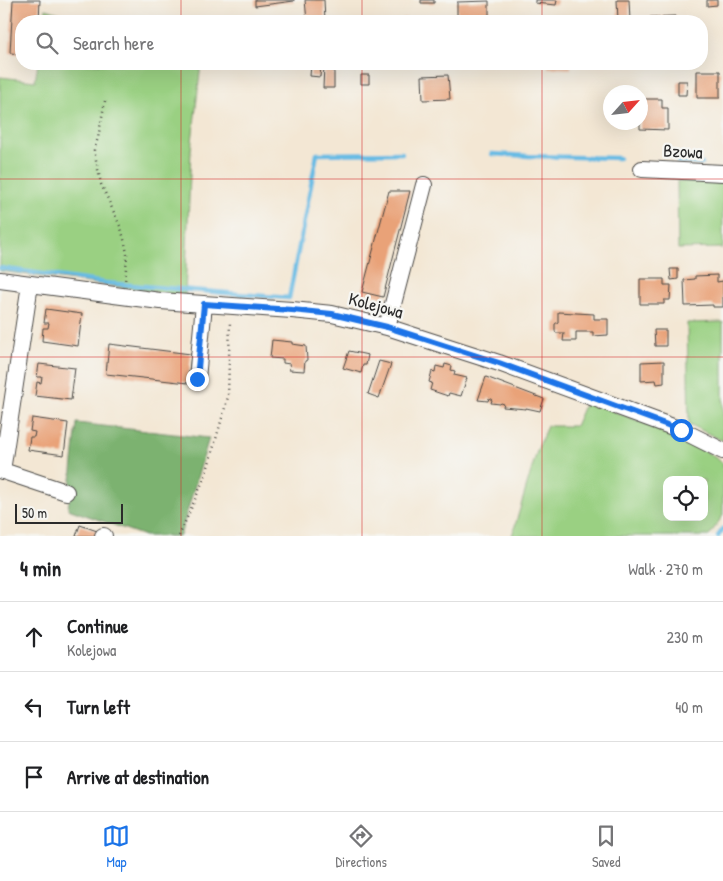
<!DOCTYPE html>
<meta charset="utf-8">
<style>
body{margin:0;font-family:"Patrick Hand",sans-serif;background:#f2f2f2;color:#202124}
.controls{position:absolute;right:15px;bottom:15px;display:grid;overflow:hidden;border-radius:10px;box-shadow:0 5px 20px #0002}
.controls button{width:45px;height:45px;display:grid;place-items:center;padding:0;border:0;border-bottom:1px solid #e0e0e0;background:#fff;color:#202124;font:25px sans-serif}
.compass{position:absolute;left:603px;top:85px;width:45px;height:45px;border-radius:50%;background:#fff;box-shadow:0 5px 20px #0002;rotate:63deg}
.scale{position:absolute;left:15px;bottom:12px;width:108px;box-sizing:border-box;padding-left:5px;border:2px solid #2b2b2b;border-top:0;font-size:14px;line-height:18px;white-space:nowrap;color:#2b2b2b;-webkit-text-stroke:4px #f6f6f2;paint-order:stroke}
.stop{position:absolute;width:15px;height:15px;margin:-11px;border:4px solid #1a73e8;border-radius:50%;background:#fff}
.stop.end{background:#1a73e8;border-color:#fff;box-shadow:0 1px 5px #0008}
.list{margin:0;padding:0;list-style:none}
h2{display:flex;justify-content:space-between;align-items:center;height:65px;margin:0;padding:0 20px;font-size:21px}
h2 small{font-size:16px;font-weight:400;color:#757577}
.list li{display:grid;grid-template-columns:32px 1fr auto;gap:15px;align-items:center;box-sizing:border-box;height:70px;padding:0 20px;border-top:1px solid #e0e0e0}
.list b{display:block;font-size:19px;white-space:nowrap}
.list p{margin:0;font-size:16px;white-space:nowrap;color:#757577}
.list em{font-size:16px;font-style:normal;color:#757577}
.icon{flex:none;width:28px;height:28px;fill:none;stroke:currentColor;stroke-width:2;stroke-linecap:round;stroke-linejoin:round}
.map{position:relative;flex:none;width:723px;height:536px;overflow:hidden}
.search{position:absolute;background:#fff;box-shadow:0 5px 20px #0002;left:15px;right:15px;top:15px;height:55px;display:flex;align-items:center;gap:12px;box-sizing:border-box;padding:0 18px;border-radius:20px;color:#757577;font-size:19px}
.sheet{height:275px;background:#fff}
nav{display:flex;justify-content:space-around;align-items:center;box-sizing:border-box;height:70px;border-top:1px solid #e0e0e0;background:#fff;font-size:14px;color:#757577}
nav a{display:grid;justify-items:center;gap:2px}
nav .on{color:#1a73e8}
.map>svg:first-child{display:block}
.green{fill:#9ad082;stroke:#627e56;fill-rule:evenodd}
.forest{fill:#7bb270;stroke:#536e4e}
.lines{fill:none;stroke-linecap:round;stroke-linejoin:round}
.stream{stroke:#67bbe4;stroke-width:4.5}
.building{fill:#e9a278}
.minor-casing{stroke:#494744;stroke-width:18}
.path{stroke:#494744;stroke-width:2.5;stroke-dasharray:1 4;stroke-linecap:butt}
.minor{stroke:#fff;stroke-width:16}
.route{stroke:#1a73e8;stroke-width:6}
.grid{fill:none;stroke:#d62828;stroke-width:1;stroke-opacity:0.55}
.labels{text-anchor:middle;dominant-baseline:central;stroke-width:4.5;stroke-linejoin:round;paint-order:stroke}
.street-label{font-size:18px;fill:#2b2b2b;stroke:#f6f6f2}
</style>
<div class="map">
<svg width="723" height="536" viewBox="0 0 723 536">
<rect width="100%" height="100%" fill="#f6f6f2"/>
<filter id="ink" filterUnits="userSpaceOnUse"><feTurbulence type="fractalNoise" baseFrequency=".02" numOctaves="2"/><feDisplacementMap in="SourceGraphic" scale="10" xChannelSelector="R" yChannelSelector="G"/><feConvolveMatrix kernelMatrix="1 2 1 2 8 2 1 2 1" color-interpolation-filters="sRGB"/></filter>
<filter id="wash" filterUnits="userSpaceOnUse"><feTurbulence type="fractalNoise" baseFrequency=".0096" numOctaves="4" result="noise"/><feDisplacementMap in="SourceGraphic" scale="20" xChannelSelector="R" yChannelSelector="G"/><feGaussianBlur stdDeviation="1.12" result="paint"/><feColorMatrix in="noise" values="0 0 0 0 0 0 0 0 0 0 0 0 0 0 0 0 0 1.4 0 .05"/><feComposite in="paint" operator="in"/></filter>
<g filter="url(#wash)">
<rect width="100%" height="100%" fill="#f3e7d4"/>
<path class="green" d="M46 9 85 21H44Z
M38 64H201L191 150 185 296 0 271V77L35 81Z
M677 181 723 183V248L678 249Z
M723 322V441L689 424 687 323Z
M586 401 689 440 723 463V515L709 536H512L537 451 547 426H575ZM667 480H704V517H667Z"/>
<path class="forest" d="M77 423 209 438 180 536H145L68 509Z"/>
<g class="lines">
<path class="stream" d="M492 154 529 156 619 158
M678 162 702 164
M0 268 106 283 289 298 317 154 402 153
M718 536 723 529"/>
</g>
<g id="blocks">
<path class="building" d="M13 0H40L39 21H21V54L10 53Z
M255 0H294V1L255 6Z
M305 0H324L325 21H307Z
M421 0H434V3H421Z
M535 0H557L556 5 535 3Z
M617 0H629L630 21H618Z
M707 0H717V5L707 6Z
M489 1V21H457V2Z
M502 15 518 21H500Z
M675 16V21H650V17Z
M403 18H416V21H403Z
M311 64H321L320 77 310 76Z
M324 64H334V88H323Z
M548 64H571V69L548 68Z
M697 71H720V98H697Z
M361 75H369V84H361Z
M448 75 450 99 423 100 422 76Z
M678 81H687L686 95H678Z
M640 99H662V108H668V130L640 129Z
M389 191H410L383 297 362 292Z
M670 269H678V279L671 280Z
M717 275V282L723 281V307H713V305L685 306 684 280 695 279V276Z
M640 279H664V285H671L670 300H664V304H640Z
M46 309 82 314 78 346 42 341 43 328H48L49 323H44Z
M558 312 594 314V319H608V335L593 336V332H576V341H563L564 333H556L555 331V324L558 322Z
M654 330H666V346H655Z
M272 340 292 342V344L306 346 307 360 305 361 304 371 289 370 290 364 283 363V359L270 358Z
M109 344 191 354 188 383 106 374Z
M349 351 368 355 366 365H363L361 373 343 368Z
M379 361 391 364 379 398 368 394Z
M664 361V383L657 384 656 380 641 381V362Z
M39 364 75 368 71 400 35 396 37 382 41 383 42 377H37Z
M445 364 452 366 451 370 455 371 454 375 467 378 461 396 449 393 448 396 430 390 432 383 429 382 432 371 435 372 436 366 444 368Z
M486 377 544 399 540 411 526 408V409L503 407 504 404 501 403 500 404 491 403 492 400 489 398 488 401 478 400Z
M32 418 68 423 64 455 28 450 30 437H34L35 432 30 431Z
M80 525 100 532 99 536H76Z"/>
</g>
</g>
<g filter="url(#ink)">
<use href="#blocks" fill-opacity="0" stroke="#494744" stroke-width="1"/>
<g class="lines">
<defs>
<path id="minor" d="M642 169 723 173
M0 280 160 301 292 310 332 314 387 327 499 363 681 430 723 451
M387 327 424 185
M197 379 204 304
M0 470 66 492
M2 471 30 284
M103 536H104"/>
</defs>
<use href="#minor" class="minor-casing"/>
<path class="path" d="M105 101 98 138 94 150 101 184 121 228 125 243 127 254 125 282
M179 536 206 474 228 397 230 320"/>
<use href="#minor" class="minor"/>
</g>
</g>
<g class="lines" filter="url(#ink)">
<path class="route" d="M197 379 204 304 292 310 332 314 387 327 499 363 681 430"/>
</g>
<path class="grid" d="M181 0V21M362 0V21M542 0V21M181 64V536M362 64V536M542 64V536M0 179H723M0 357H723"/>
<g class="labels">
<g class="street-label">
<text transform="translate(683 151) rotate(3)">Bzowa</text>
<text transform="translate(376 305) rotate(15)">Kolejowa</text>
</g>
</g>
</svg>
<div class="controls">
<button><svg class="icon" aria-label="locate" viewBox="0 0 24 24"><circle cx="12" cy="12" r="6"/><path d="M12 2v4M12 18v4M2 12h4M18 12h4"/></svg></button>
</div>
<svg class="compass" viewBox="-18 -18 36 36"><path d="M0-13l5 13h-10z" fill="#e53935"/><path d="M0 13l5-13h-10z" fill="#757577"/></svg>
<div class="scale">50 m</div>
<div class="stop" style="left:681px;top:430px"></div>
<div class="stop end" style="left:197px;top:379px"></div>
<div class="search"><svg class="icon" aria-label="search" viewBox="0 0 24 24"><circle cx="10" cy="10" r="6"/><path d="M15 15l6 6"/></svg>Search here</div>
</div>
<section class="sheet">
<h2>4 min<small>Walk · 270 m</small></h2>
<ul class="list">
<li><svg class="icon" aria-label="ahead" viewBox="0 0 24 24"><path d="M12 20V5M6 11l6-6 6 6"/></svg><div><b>Continue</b><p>Kolejowa</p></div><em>230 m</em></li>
<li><svg class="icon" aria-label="left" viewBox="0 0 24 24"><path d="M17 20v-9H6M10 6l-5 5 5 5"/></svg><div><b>Turn left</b></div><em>40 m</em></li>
<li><svg class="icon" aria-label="arrive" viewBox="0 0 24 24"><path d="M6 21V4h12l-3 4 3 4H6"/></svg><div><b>Arrive at destination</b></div></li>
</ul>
</section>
<nav>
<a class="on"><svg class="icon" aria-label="map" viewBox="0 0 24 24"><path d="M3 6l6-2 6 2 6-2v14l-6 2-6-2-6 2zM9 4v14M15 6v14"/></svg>Map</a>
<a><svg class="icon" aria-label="directions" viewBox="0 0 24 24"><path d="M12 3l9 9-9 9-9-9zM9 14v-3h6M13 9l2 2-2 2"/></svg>Directions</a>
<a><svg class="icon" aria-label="saved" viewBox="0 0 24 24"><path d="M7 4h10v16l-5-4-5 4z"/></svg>Saved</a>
</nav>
